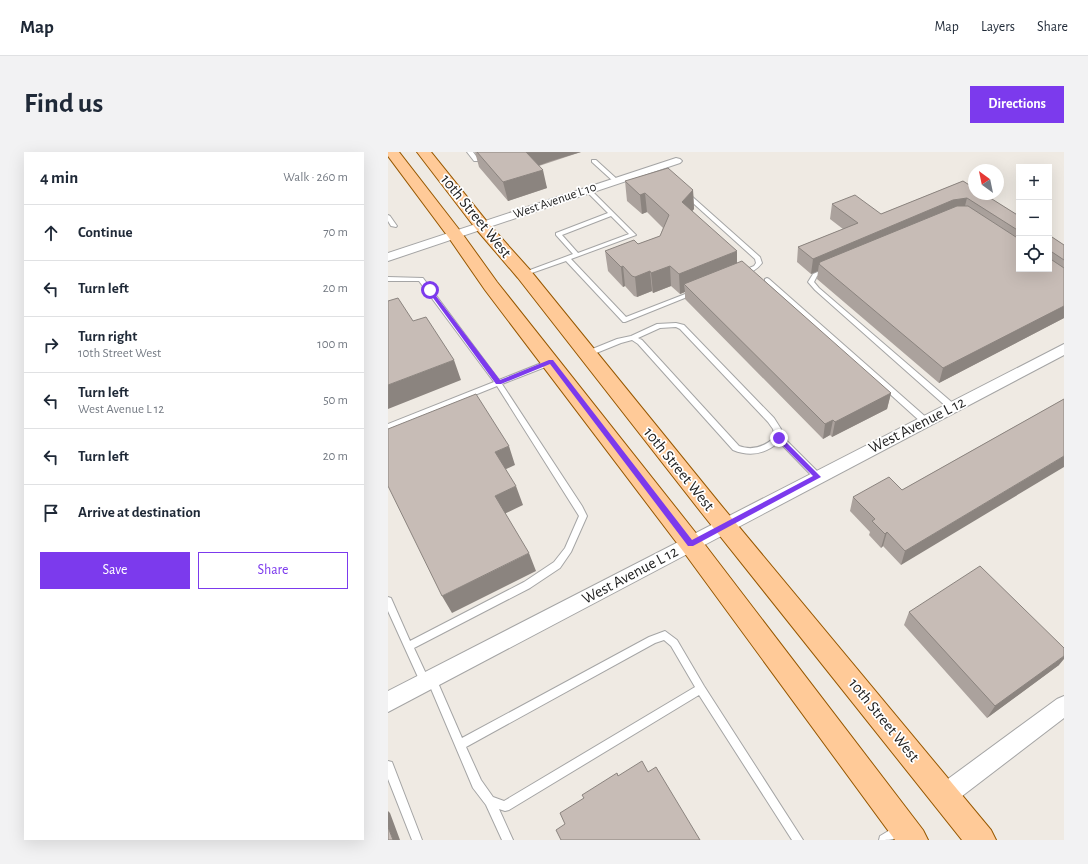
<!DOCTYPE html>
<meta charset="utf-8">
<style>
body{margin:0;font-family:"Alegreya Sans",sans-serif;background:#f2f2f3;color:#1f2937}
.controls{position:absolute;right:12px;top:12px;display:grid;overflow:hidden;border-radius:0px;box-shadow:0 4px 16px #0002}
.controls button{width:36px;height:36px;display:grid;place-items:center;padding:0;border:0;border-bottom:1px solid #e0e1e3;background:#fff;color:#1f2937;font:20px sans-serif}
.compass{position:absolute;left:580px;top:12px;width:36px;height:36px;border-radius:50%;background:#fff;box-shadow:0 4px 16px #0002;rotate:327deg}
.stop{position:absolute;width:12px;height:12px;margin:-9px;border:3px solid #7c3aed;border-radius:50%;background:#fff}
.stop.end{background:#7c3aed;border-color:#fff;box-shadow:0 1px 4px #0008}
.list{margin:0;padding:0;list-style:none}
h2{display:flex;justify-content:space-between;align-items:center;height:52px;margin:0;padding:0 16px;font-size:17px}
h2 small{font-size:13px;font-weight:400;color:#747a83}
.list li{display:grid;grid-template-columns:26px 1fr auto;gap:12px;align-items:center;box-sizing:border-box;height:56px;padding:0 16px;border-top:1px solid #e0e1e3}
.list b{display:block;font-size:15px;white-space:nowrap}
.list p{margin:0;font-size:13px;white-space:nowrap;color:#747a83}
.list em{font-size:13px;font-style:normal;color:#747a83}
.actions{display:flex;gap:8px;padding:12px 16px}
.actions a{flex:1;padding:9px 0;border:1px solid #7c3aed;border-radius:0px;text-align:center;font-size:14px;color:#7c3aed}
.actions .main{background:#7c3aed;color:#fff}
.icon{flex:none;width:22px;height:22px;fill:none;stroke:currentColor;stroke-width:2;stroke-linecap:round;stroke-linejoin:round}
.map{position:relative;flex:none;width:676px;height:688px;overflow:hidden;border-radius:0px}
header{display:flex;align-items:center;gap:24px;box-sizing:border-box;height:56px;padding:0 20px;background:#fff;border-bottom:1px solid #e0e1e3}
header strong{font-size:19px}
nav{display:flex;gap:22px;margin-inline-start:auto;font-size:14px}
.intro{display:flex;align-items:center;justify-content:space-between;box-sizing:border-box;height:96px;padding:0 24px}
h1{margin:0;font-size:28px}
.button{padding:10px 18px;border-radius:0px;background:#7c3aed;color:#fff;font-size:14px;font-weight:700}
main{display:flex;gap:24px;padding:0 24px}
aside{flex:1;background:#fff;border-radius:0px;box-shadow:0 4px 16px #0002}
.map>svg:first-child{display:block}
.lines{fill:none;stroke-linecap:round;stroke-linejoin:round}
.lane-casing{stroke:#a5a5a5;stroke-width:2}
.street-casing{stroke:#a5a5a5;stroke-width:2}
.primary-casing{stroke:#975800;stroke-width:2}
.lane{fill:#fff;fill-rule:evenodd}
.street{fill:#fff;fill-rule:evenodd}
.primary{fill:#ffca98;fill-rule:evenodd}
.wall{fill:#aba29d}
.shaded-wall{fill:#8b847f}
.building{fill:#c7bcb6;stroke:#8b847f}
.route{fill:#7c3aed}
.labels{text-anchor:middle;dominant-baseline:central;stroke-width:3.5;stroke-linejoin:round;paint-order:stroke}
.far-street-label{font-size:13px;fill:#1e1e1e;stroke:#fff}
.street-label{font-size:16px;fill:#1e1e1e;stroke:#fff}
</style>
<header>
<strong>Map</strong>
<nav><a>Map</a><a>Layers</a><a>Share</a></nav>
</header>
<div class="intro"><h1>Find us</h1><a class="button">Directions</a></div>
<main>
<aside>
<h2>4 min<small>Walk · 260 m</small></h2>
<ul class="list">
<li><svg class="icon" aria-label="ahead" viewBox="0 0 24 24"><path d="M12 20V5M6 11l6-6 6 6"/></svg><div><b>Continue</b></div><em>70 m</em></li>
<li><svg class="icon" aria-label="left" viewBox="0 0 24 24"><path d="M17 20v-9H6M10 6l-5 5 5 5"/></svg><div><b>Turn left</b></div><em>20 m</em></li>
<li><svg class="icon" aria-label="right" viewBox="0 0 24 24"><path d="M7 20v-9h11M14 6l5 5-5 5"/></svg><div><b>Turn right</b><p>10th Street West</p></div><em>100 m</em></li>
<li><svg class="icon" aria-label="left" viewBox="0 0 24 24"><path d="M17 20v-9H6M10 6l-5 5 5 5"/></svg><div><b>Turn left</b><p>West Avenue L 12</p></div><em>50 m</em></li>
<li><svg class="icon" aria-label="left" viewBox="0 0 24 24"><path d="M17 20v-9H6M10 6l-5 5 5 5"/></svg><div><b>Turn left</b></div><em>20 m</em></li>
<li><svg class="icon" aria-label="arrive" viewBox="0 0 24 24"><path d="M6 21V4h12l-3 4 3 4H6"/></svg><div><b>Arrive at destination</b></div></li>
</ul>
<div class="actions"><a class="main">Save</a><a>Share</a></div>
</aside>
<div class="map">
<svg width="676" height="688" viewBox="0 0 676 688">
<rect width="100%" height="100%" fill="#efeae3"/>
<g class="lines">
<defs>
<path id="lane" d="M79 0H85L91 8 90 9H86Z
M204 8H208L230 28V30H226L204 10Z
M198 37H202L248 83 183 107 238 165 305 139H309V141L237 170H235L178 109 138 123H134V121L185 102 168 83V81L220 61 198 39ZM223 64 241 82 190 101 174 83Z
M295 40H299L372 105 374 111C369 118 360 123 352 122V120L366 114 368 111 367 107 295 42Z
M0 63 2 64 9 74 8 75 3 74 0 69Z
M439 116 442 118 441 119 429 124 426 130 431 136 567 253 568 255 567 257H561L427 138 420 130 425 122Z
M0 125 35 126 111 228 161 208H165L166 210 165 212 114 232 194 354 199 364 183 400 172 416 142 436 26 496 40 526 41 524 44 523 47 524 74 586 261 485 277 479 289 488 316 534 415 688H404L311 543 121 658 117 659 111 657 125 688H114L98 653 85 636 41 532 40 534 37 535 34 534 0 459V445L3 446 22 489 136 430 166 410 177 396 191 364 109 234 0 278V272L106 230 31 129H0ZM276 488 283 494 307 535 116 649 105 645 93 628 78 595 267 491Z
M379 126 381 127 540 267 541 269 540 271H534L377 129V127Z
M288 171 296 173 386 266 393 277 395 285 433 323 434 325 433 327H427L391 290C377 302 362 305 345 298L250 192 244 188 233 191 201 204H199L196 202 197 200 229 187 243 184 269 172ZM288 175 292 177 380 270 385 277 387 285C376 295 365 299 351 294L254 188 250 186 272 176Z
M0 609 4 610 34 688H24L0 627Z
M512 672 516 673 517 677C513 688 501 688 491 688L492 684Z"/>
<path id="street" d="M288 6 292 7 294 9 292 11 0 109V101Z
M676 192V203L0 560V539Z
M676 544V566L565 651 557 654 549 651 546 643 549 635 669 547Z"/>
<path id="primary" d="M0 0H11L73 80 109 130 311 385 535 678 540 688H507L295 399 97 138 61 86 0 4Z
M29 0H43L100 71 142 118 332 352 603 678 608 688H574L316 364 130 126 88 77Z"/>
</defs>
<use href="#lane" class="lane-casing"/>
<use href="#street" class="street-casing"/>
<use href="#primary" class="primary-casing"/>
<use href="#lane" class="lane"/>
<use href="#street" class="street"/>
<use href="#primary" class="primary"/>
</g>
<path class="wall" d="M87 0H193L151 14 159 36 120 49 91 15Z
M237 29 305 38 306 57 304 59 349 111 503 241 499 257 444 285 442 283 435 287 297 147V140L292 142 283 134 265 141 264 139 249 145 246 144 237 134 235 135 220 119 217 99 250 92 272 84 275 76 259 60 254 62 239 49Z
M575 29 631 64V117H661V83L676 93V166L551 231 429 127 430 119 423 122 409 110 410 95 455 77 442 67 444 52 493 62Z
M676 247 513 413 495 394 493 396 481 383 482 380 462 359 465 345 514 338Z
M521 460 671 513 599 566 516 473Z"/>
<path class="shaded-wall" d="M137 0H193L163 9 141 17Z
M155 18 159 36 120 49 115 30Z
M305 38 306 57 295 70 294 50Z
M257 41 259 60 254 62 252 43Z
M579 46 575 62 431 112 430 119 423 122 425 107 565 48Z
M349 99V119L296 132 297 140 292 142 291 122Z
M235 114 237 134 235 135 233 115Z
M282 114 283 134 265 141 263 121Z
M262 119 264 139 249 145 247 125Z
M676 154V166L551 231 555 216Z
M66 208 73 228 0 257V233Z
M503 241 499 257 444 285 447 270Z
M445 268 442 283 435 287 437 272Z
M121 294 127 313 114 319 107 300Z
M676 304V315L513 413 517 399Z
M128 334 135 353 114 363 107 344Z
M499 380 495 394 493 396 497 382Z
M141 401 148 419 64 461 54 444Z
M676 504V507L671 513 599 566 607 554Z
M0 659 2 661 12 688H5L0 675Z"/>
<path class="building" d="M89 0H138L155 18 115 30Z
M280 16 305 38 294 50 349 99 291 122 282 114 263 121 262 119 247 125 244 124 235 114 233 115 217 99 246 88 250 92 272 84 281 63 257 41 252 43 237 29Z
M575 29 586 36V42H596L631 64V79L579 46 565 48 425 107 410 95 470 71 444 52 467 43 493 62Z
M569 54H580L631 87V117H661V106L676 116V154L555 216 431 112 432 110Z
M661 83 676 93V108L664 100H661Z
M354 109 503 241 447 270 445 268 437 272 296 132Z
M10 146 25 169 38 165 66 208 0 233V149Z
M88 242 121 294 107 300 128 334 107 344 141 401 54 444 0 334V277Z
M676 247V304L517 399 499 380 497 382 484 369 487 367 465 345 501 325 514 338Z
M592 414 676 496V504L607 554 521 460Z
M254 609 260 620 268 615 312 688H173L168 678 177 672 172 661 196 646 194 643 229 621 230 624Z
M0 675 5 688H0Z"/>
<path class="route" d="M42 136 112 228 161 208H165L304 388 425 324 389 288V285H393L433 325 305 394H300L162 212 113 232H108L40 139V137Z"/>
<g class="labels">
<g class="far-street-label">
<text transform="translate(167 49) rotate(-19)">West Avenue L 10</text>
</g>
<g class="street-label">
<text transform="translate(88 64) rotate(51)">10th Street West</text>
<text transform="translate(529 273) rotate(-27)">West Avenue L 12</text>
<text transform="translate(291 317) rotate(51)">10th Street West</text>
<text transform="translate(242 423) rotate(-28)">West Avenue L 12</text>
<text transform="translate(496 568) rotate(51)">10th Street West</text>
</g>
</g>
</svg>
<div class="controls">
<button>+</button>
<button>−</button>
<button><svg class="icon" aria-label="locate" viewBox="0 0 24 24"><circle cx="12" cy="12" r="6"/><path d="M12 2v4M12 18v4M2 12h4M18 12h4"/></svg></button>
</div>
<svg class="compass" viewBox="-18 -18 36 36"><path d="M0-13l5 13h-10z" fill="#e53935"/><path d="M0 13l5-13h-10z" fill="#747a83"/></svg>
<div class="stop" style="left:42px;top:138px"></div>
<div class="stop end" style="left:391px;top:286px"></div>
</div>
</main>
